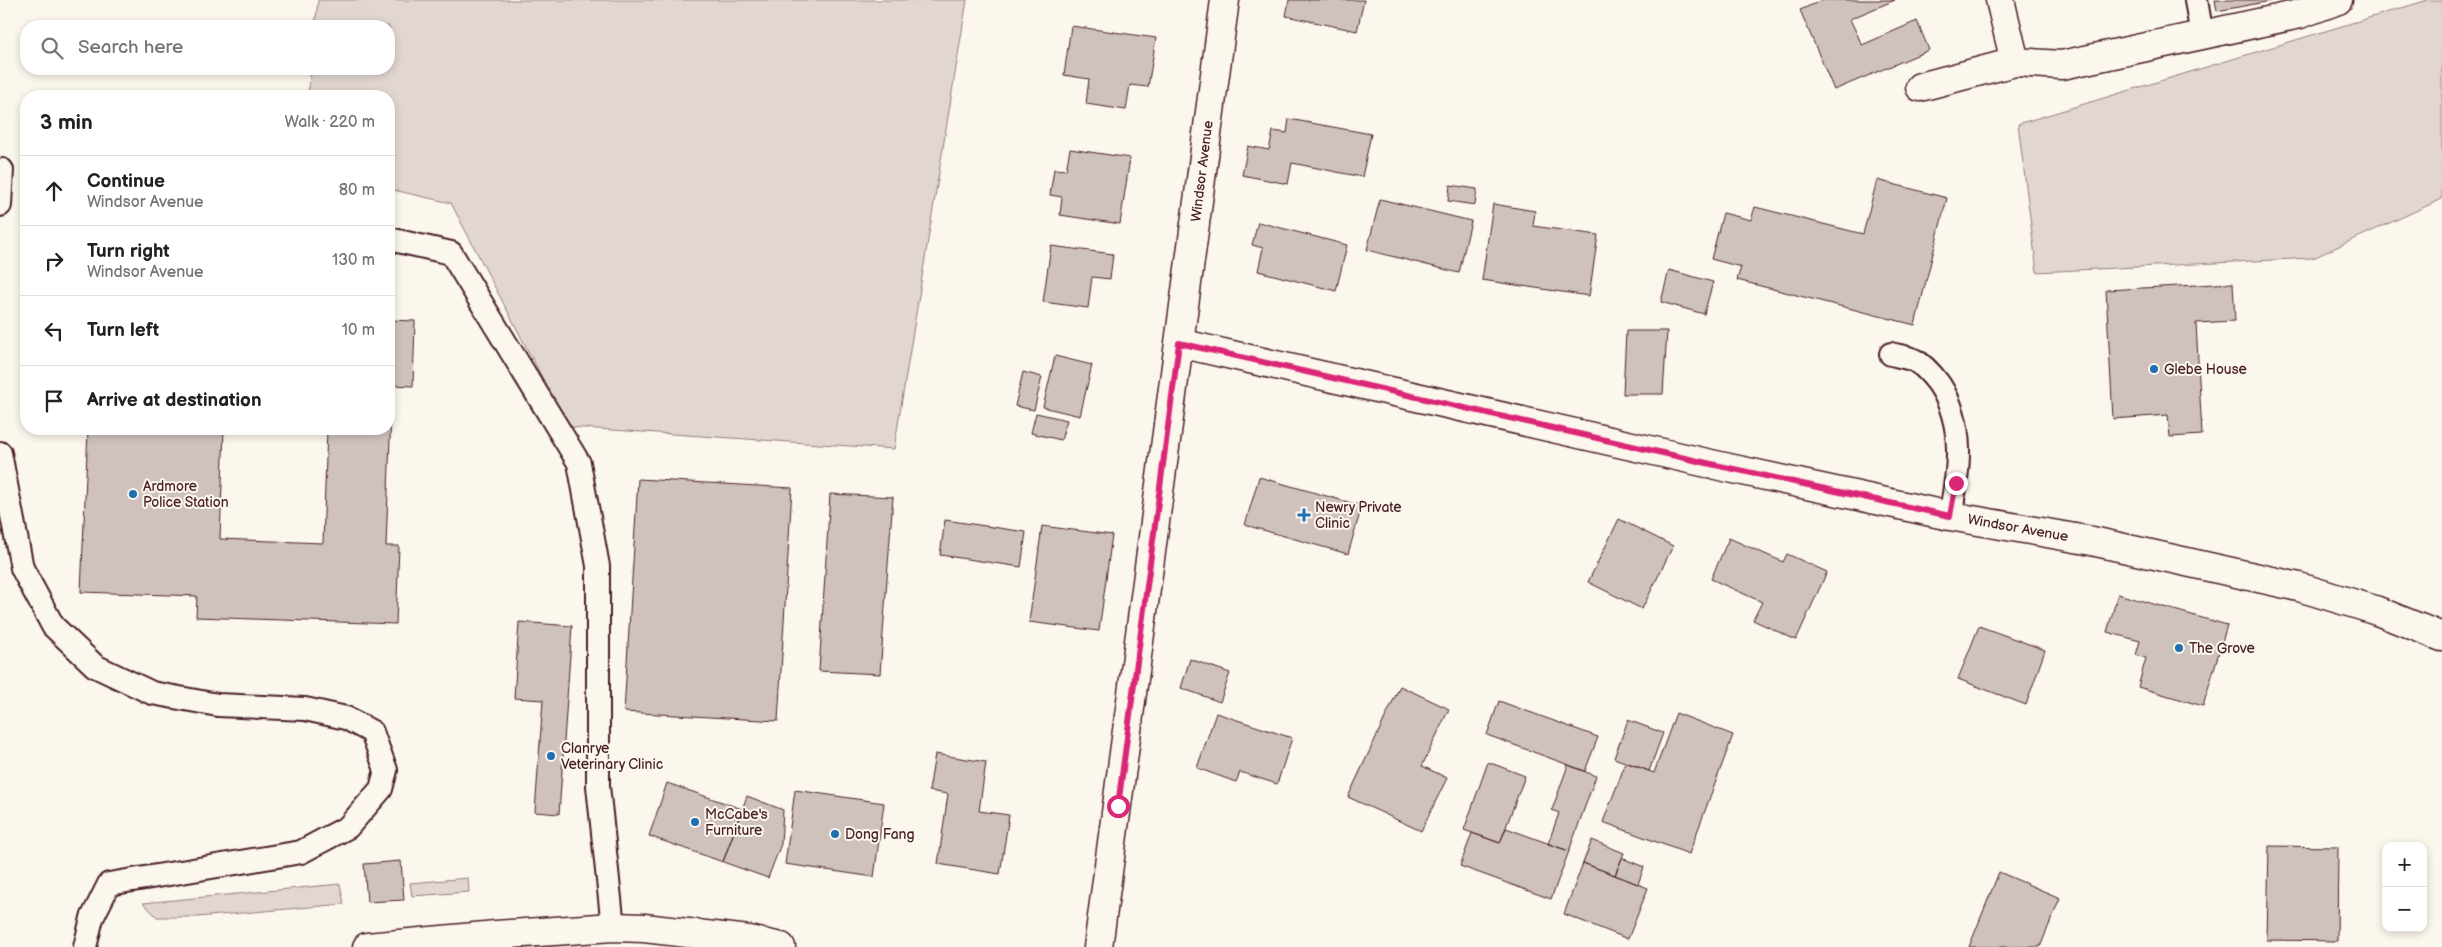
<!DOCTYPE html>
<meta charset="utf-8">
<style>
body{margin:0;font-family:"Balsamiq Sans",sans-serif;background:#f2f2f2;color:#202124}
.controls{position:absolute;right:15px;bottom:15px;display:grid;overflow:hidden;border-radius:10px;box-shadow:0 2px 8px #0003}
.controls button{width:45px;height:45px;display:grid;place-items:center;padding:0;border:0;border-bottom:1px solid #e0e0e0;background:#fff;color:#202124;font:25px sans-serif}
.stop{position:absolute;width:15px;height:15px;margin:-11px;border:4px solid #db2777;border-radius:50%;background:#fff}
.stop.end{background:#db2777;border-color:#fff;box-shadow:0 1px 5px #0008}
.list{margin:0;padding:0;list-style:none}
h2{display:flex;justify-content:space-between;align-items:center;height:65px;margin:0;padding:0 20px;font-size:21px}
h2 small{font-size:16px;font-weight:400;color:#757577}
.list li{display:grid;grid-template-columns:32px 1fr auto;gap:15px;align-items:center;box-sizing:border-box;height:70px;padding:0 20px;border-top:1px solid #e0e0e0}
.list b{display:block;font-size:19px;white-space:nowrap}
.list p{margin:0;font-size:16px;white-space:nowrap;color:#757577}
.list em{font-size:16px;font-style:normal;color:#757577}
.icon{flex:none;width:28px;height:28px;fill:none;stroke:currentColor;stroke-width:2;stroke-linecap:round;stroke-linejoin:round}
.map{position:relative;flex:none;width:2442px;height:947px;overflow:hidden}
.search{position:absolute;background:#fff;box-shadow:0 2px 8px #0003;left:20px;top:20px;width:375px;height:55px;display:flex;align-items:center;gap:12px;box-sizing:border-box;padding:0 18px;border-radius:20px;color:#757577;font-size:19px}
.panel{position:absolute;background:#fff;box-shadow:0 2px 8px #0003;left:20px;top:90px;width:375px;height:345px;border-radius:20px}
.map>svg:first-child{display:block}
.green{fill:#e2d7d0;stroke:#967b7e}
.building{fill:#cfc2bc;stroke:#4a1f2b}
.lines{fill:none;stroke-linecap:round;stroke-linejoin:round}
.service-casing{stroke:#4a1f2b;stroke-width:26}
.minor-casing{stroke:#4a1f2b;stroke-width:31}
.trunk-casing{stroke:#4a1f2b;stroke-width:31}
.service{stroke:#fbf7ec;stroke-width:22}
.minor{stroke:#fbf7ec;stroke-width:28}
.trunk{stroke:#fbf7ec;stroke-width:28}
.route{stroke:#db2777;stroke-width:6}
.poi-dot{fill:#1f6fb2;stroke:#fbf7ec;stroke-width:2}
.labels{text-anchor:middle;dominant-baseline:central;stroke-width:4;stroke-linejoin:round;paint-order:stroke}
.street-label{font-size:14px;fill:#4a1f2b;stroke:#fbf7ec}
.poi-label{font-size:14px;fill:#4a1f2b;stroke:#fbf7ec;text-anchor:start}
</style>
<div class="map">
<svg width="2442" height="947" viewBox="0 0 2442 947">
<rect width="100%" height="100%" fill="#fbf7ec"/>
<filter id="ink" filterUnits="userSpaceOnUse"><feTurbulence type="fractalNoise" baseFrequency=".02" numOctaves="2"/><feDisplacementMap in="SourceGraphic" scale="10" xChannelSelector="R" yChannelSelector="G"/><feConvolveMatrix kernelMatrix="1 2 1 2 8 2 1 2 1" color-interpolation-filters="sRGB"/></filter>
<g filter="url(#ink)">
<path class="green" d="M318 0H967L894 449 568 427 451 203 389 189V96H308L311 69H389V26H315Z
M2428 0H2442V199L2313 258 2037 272 2018 124Z
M468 878 469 892 412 896 410 883Z
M340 884 344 904 197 917H157L143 903Z"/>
<path class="building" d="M1289 0H1364L1357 31 1286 16Z
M1823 0H1895L1850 19 1862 45 1917 21 1929 50 1834 90 1800 10Z
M2215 0H2276L2217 11Z
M1071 26 1156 38 1148 87 1130 85 1126 110 1086 104 1089 79 1064 75Z
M1289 119 1371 134 1362 177 1292 163 1288 184 1242 175 1248 146 1269 150 1273 131 1287 133Z
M1070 149 1130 158 1120 224 1060 215 1062 197 1050 195 1054 169 1066 170Z
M1877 180 1947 198 1915 325 1737 280 1741 267 1711 259 1723 213 1751 220 1755 207 1863 234Z
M1450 185 1477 189 1475 205 1448 201Z
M1380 199 1471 221 1459 273 1367 250Z
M1493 204 1535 211 1533 226 1598 235 1589 296 1482 280Z
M1258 222 1347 245 1336 291 1258 271 1263 248 1252 245Z
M1051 246 1113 254 1110 279 1092 277 1088 308 1043 302Z
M1669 270 1713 282 1704 314 1661 302Z
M2233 283 2235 321 2196 323 2202 435 2170 437 2168 415 2113 419 2106 290Z
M26 285V365H23Z
M389 320 415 321 413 386 392 385 386 546H399L396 624 196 617 197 596 81 592 88 429H224L220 539 323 543 327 429H389Z
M1626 331H1667L1663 394H1623Z
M1055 356 1092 365 1080 416 1043 407Z
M1023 372 1042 377 1034 410 1015 406Z
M1036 413 1067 420 1061 440 1031 433Z
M1259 477 1362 506 1348 554 1245 525Z
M638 479 792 488 778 721 624 712Z
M830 494 893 497 880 674 819 671Z
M1619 519 1673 546 1642 609 1588 582Z
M945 520 1026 532 1021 567 940 555Z
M1042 526 1112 535 1099 631 1029 622Z
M1729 538 1783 562 1787 554 1827 572 1796 640 1753 620 1762 602 1711 579Z
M2118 594 2227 625 2203 706 2138 687 2146 658 2136 655 2140 641 2107 632Z
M519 622 572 626 559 814 535 812 543 700 514 698Z
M1979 626 2045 650 2026 705 1958 679Z
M1190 659 1230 673 1220 702 1181 688Z
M1400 686 1449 709 1422 766 1447 778 1421 831 1348 797Z
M1499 701 1598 737 1585 771 1487 735Z
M1216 713 1292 738 1277 784 1240 772 1236 782 1197 768Z
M1676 713 1733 735 1689 854 1603 822 1626 762 1654 773Z
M1628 720 1663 733 1649 771 1614 758Z
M935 754 986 762 979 811 1009 815 1000 874 938 864 948 794 929 791Z
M1488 762 1525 776 1500 843 1464 830Z
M1568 765 1596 776 1569 851 1548 844 1559 813 1552 810Z
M667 783 742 809 723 862 649 836Z
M795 790 884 803 874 877 785 864Z
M747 796 783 810 781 844 768 878 723 862Z
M1506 828 1569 851 1551 899 1460 866 1472 833 1500 843Z
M1592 840 1624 853 1615 875 1583 863Z
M2269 846 2338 847 2337 941 2267 940Z
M1622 858 1644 867 1638 884 1615 875Z
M401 861 404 900 367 902 364 864Z
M1583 863 1648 888 1628 939 1564 914Z
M1999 872 2060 898 2040 947H1969Z"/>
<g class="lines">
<defs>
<path id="service" d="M2196 0 2202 36
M0 205 2 170
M389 239 451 253 579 463 598 566V786L613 927
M1891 354C1899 356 1907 357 1914 360 1924 365 1933 376 1939 384 1966 425 1959 471 1950 516
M0 453 22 568 53 626 95 666 152 693 218 705 305 709 346 718 372 732 386 770 381 789 348 827 301 852 109 884 92 918 85 947"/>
<path id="minor" d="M2015 62 2062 65 2300 14 2338 0
M1920 87 2015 62 2000 0
M1179 343 1225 0
M1098 947 1179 343 1720 466 1950 516 2092 541 2299 587 2375 610 2442 637"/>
<path id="trunk" d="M367 947 496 935 613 927 644 928 749 940 781 947"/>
</defs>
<use href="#service" class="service-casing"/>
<use href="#minor" class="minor-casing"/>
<use href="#trunk" class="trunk-casing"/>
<use href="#service" class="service"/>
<use href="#minor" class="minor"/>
<use href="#trunk" class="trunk"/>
</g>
</g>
<g class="lines" filter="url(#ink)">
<path class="route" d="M1118 806 1179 343 1720 466 1950 516 1956 483"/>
</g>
<g class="poi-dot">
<circle cx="2154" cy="369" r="5"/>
<circle cx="133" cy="494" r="5"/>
<path d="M1301.5 507.5h5v5h5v5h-5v5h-5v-5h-5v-5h5z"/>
<circle cx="2179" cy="648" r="5"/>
<circle cx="551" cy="756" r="5"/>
<circle cx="695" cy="822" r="5"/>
<circle cx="835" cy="834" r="5"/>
</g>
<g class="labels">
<g class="street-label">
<text transform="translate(1202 171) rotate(-83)">Windsor Avenue</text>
<text transform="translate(2018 528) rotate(10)">Windsor Avenue</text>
</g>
<g class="poi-label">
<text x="2164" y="369">Glebe House</text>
<text x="143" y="486">Ardmore<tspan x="143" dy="16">Police Station</tspan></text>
<text x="1315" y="507">Newry Private<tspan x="1315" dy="16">Clinic</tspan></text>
<text x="2189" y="648">The Grove</text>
<text x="561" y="748">Clanrye<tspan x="561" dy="16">Veterinary Clinic</tspan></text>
<text x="705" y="814">McCabe's<tspan x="705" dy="16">Furniture</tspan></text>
<text x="845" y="834">Dong Fang</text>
</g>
</g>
</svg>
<div class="controls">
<button>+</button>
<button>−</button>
</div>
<div class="stop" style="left:1118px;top:806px"></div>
<div class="stop end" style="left:1956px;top:483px"></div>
<div class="search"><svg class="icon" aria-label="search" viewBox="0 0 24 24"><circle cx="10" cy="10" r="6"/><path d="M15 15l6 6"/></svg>Search here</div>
<section class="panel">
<h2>3 min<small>Walk · 220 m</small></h2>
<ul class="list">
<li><svg class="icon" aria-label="ahead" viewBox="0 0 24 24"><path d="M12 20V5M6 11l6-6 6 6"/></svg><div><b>Continue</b><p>Windsor Avenue</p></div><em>80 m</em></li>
<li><svg class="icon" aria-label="right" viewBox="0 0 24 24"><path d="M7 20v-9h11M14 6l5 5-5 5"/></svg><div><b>Turn right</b><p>Windsor Avenue</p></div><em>130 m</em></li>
<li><svg class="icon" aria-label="left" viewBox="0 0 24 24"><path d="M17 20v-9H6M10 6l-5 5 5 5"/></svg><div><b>Turn left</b></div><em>10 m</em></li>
<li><svg class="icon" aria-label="arrive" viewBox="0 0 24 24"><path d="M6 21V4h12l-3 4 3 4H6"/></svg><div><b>Arrive at destination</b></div></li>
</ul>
</section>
</div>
